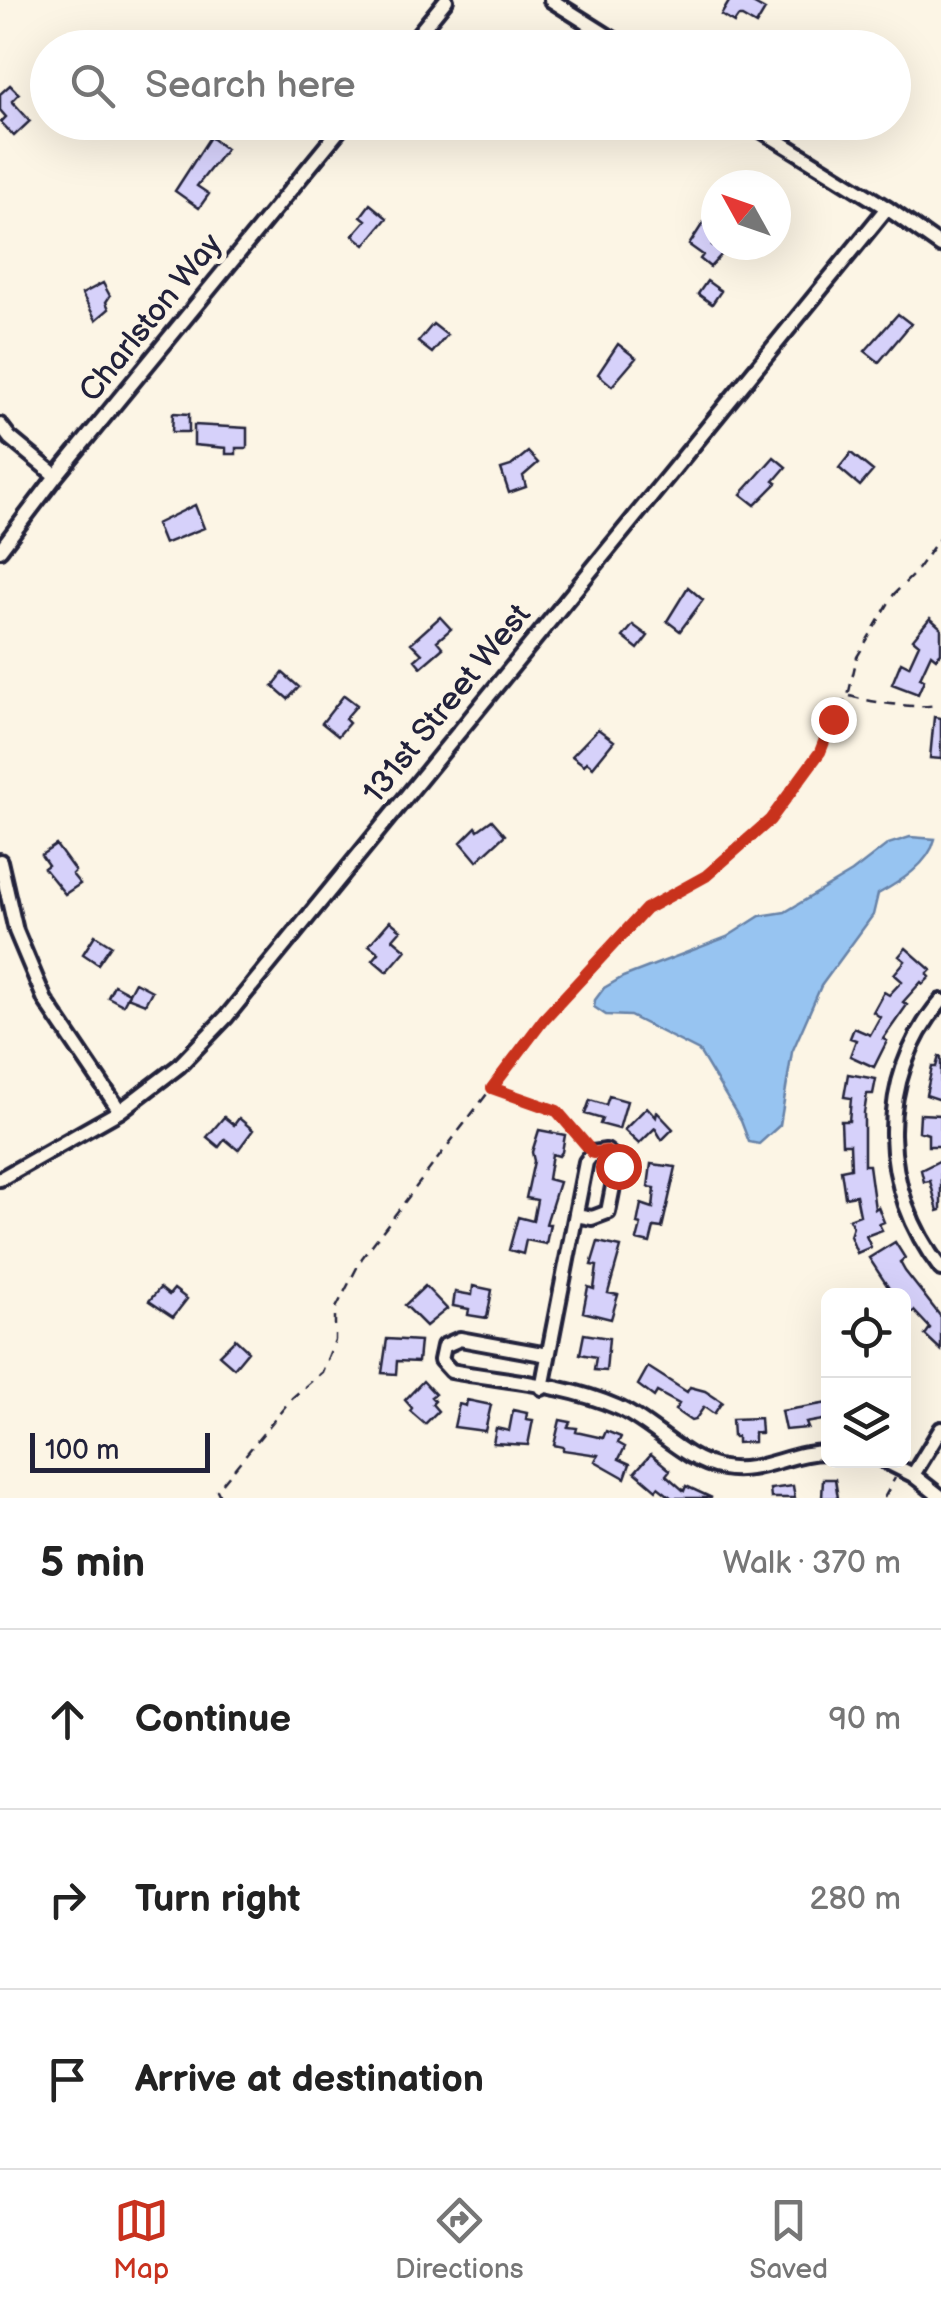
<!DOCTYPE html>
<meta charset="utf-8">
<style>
body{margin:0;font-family:"Balsamiq Sans",sans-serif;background:#f2f2f2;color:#222}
.controls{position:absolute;right:30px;bottom:30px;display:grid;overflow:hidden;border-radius:15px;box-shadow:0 10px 40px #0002}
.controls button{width:90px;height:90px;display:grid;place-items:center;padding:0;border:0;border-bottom:2px solid #e0e0e0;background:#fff;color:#222;font:50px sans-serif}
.compass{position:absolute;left:701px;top:170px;width:90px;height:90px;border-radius:50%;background:#fff;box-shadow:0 10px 40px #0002;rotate:310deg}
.scale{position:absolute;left:30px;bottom:25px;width:180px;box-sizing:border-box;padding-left:10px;border:5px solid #22223b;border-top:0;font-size:28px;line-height:35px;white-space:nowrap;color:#22223b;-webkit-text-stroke:8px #fcf5e5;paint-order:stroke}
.stop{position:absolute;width:30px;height:30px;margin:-22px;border:8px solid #c8321e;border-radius:50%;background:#fff}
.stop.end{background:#c8321e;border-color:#fff;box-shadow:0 2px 10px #0008}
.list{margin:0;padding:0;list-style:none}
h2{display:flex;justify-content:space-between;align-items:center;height:130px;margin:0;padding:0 40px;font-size:42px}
h2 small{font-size:32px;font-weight:400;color:#767676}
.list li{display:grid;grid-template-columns:65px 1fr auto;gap:30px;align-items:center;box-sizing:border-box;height:180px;padding:0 40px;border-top:2px solid #e0e0e0}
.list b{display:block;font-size:38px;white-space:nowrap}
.list em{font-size:32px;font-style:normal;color:#767676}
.icon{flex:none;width:55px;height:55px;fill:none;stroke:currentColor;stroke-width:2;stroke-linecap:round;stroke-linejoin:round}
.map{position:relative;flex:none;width:941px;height:1498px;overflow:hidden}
.search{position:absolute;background:#fff;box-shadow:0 10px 40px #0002;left:30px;right:30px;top:30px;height:110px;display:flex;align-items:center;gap:25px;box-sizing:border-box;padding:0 35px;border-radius:55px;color:#767676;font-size:38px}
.sheet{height:670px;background:#fff}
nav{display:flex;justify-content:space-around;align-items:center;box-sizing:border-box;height:140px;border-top:2px solid #e0e0e0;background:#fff;font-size:28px;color:#767676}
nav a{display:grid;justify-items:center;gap:5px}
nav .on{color:#c8321e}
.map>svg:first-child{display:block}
.water{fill:#97c4f1;stroke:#6883a8;stroke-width:2.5}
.building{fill:#d6d1fa;stroke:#22223b;stroke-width:2.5}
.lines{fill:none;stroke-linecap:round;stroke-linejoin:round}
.street-casing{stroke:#22223b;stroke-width:20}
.path{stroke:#22223b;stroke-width:2.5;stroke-dasharray:10 8;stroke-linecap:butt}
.street{stroke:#fcf5e5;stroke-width:12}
.route{stroke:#c8321e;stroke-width:12}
.labels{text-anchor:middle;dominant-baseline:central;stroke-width:10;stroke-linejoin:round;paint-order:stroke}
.street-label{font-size:32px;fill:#22223b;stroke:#fcf5e5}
</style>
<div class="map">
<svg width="941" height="1498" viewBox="0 0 941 1498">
<rect width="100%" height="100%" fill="#fcf5e5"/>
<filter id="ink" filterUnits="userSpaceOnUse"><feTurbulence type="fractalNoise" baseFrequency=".01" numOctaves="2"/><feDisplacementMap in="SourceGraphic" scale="20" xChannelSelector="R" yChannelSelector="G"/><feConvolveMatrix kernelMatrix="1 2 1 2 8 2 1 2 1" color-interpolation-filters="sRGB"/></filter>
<g filter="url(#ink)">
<path class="water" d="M910 837 935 839C929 864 900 882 878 894L873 915 821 986 792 1052 780 1125 759 1144 749 1142 741 1121 699 1051 630 1016 606 1015 594 1007 595 1000 604 988 623 977 727 937 760 916 785 912 852 872 888 844Z"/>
<path class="building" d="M730 0H747L765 10 756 25 742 17H738L734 23 721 15Z
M10 85 19 94 12 101 30 121 14 136 1 122 6 117 0 110V94Z
M210 137 226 149 197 186 209 194 199 208 175 191Z
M370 204 387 218 365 245 353 235 366 220 361 216Z
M705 220 716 228V240L712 245 723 253 710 267 700 259 703 255 689 245Z
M707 281 721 291 712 304 698 294Z
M103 283 110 296 106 302 109 309 96 320 82 294Z
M898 314 911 324 879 362 865 351Z
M433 324 447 335 432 353 418 342Z
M618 344 636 358 612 386 598 374Z
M173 413 189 414V432H172Z
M194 425 247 428V448H236V454H226V448L194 445Z
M528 452 538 463 523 476 526 487 509 493 501 469 511 466Z
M851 453 873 471 860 486 839 468Z
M774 457 786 467 774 481 777 483 755 505 741 494Z
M195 505 204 528 164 544 156 524Z
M688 587 703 600 680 631 667 621Z
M440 617 451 629 437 641 443 648 421 667 415 660 422 654 411 643Z
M930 618 941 628V653L936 658 931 654 920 678 924 680 918 694 892 684 901 662 909 666 919 644 913 639Z
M633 625 648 636 638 649 623 637Z
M283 673 299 687 288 699 273 686Z
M344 695 357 705 345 719 349 723 338 736 322 723Z
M934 717 941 718V759L930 758Z
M598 729 614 741 593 767 587 762 584 765 572 756Z
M492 820 505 835 477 861 461 842 476 827 478 830Z
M56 845 75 871 72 874 80 884 65 894 44 868 48 865 41 855Z
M390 921 401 930 393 939 406 950 387 972 373 960 379 953 369 945Z
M95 935 111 945 98 964 83 954Z
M906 948 931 970 927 974 930 977 923 984 921 982 903 1002 907 1005 883 1039 887 1041 874 1067 850 1056 856 1040 850 1038 854 1028 870 1035 880 1017 873 1012 884 992 889 995 902 981 894 974 905 961 899 956Z
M135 982 152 991 145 1004 127 997 129 994 123 1005 108 997 114 985 129 993Z
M939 1056 941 1057V1100L926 1095 932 1067H936Z
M848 1074 876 1079 873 1094H867L864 1113V1165H869L875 1209 878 1207 884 1222 879 1224 882 1230 866 1236 871 1247 857 1253 850 1236 853 1227 849 1219 860 1215 856 1195 845 1197 841 1170 851 1168 850 1144H842L841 1121H849L851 1098 844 1097Z
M609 1096 627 1101 619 1129 600 1124 602 1119 585 1114 590 1100 606 1105Z
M647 1107 656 1117 657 1112 673 1129 662 1140 655 1128 639 1144 624 1130Z
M920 1114 941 1115V1146H928V1134L919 1131Z
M224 1117 234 1125 239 1118 253 1130 238 1150 225 1139 219 1147 207 1137Z
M539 1130 565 1135 562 1152 559 1156 552 1154 548 1179 559 1182 546 1224H550L546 1244 526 1240 523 1254 509 1250 518 1217 533 1221 537 1200 526 1198 534 1161 532 1152Z
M941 1160V1210L938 1211 930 1181 924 1182 921 1170Z
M651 1164 676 1167 662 1228 654 1227 650 1243 637 1240 641 1225 637 1224 641 1204 653 1208 655 1188 648 1187Z
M598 1242 621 1247 608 1293 618 1295 611 1319 583 1312 588 1287 594 1289 597 1266 591 1265Z
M895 1242 905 1258 900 1262 905 1271 941 1317V1350L925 1335 930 1328 914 1311 909 1315 904 1308V1296H894L869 1258Z
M425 1286 447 1309 426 1326 405 1305Z
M473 1286 492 1290 487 1318 468 1315 469 1309 453 1306 455 1292 472 1295Z
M160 1288 169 1295 174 1289 187 1299 173 1317 149 1301Z
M584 1334 609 1338 606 1371 594 1370 596 1357 580 1354Z
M235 1339 248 1351 234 1368 219 1355Z
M387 1339 420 1341 418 1362 397 1361 396 1374 382 1373Z
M648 1367 687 1392 690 1387 705 1391 722 1402 714 1414 704 1407 695 1420 691 1421 675 1410 679 1404 657 1392 654 1397 638 1385Z
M423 1381 435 1394 431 1397 435 1401 432 1404 438 1411 425 1424 410 1411 412 1408 405 1400Z
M467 1400 491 1405 485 1431 454 1427 459 1404 466 1406Z
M828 1403V1419L806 1423 808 1428 785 1430 781 1411Z
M513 1410 527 1413 526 1419 533 1420 528 1445 493 1443 496 1428 509 1431Z
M760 1418 761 1433H754V1442L737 1443V1437H733L732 1419Z
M560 1420 570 1422 568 1427 577 1428 576 1432 603 1438 606 1431 621 1437 618 1443 625 1447 619 1459 630 1464 625 1478 595 1461 598 1455 563 1450V1447L554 1445Z
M651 1454 670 1470 666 1475 684 1491 686 1486 712 1498H672L658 1487 656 1490 635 1472Z
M823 1479H835L838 1498H822Z
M793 1486 795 1498H771L770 1489Z"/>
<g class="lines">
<defs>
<path id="street" d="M551 0 627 48
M407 48 446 0
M748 122 887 208 941 246
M0 425 10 438 56 476
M0 550 56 476 346 122
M0 861 16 931 45 1000 120 1111
M941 1001C874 1080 880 1190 941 1269
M0 1179 120 1111 179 1066 227 1016 887 208
M548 1355 460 1339 444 1346 441 1360 451 1371C505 1381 566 1384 617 1407 654 1423 683 1461 723 1468 758 1475 792 1451 828 1452
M542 1388 586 1162 593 1153 606 1151 616 1159 617 1166 608 1212 592 1218 576 1215
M883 1460 913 1475 941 1497
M913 1475 941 1429"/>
</defs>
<use href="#street" class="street-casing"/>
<path class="path" d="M850 696C868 702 918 709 935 705
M493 1088 557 1111 585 1145
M221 1498 217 1490 292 1398 322 1372 335 1340V1310L362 1258 544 1019 646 909 705 876 770 820 820 752 833 719 848 696 857 657 894 594 913 575 941 536
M884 1498 895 1478"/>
<use href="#street" class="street"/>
</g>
</g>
<g class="lines" filter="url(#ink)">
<path class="route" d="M618 1166 616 1159 606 1151 593 1153 557 1111 492 1088 544 1019 646 909 706 876 770 820 820 752 833 719"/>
</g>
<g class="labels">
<g class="street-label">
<text transform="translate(151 318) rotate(-51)">Charlston Way</text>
<text transform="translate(447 704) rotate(-51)">131st Street West</text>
</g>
</g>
</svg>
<div class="controls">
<button><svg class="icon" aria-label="locate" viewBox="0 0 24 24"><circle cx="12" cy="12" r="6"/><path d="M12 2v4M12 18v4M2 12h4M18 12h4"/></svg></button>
<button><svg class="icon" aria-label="layers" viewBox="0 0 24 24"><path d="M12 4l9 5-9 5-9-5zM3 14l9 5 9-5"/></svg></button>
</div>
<svg class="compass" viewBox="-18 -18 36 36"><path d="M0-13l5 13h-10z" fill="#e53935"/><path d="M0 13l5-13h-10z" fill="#767676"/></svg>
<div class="scale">100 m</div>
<div class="stop" style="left:618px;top:1166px"></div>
<div class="stop end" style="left:833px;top:719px"></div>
<div class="search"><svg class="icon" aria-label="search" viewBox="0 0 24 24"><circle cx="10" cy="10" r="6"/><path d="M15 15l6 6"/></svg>Search here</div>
</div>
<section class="sheet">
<h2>5 min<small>Walk · 370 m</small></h2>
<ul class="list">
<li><svg class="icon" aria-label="ahead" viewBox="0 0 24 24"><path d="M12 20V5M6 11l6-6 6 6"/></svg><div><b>Continue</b></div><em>90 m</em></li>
<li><svg class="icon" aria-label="right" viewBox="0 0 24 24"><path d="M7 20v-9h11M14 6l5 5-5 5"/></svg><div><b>Turn right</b></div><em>280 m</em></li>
<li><svg class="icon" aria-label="arrive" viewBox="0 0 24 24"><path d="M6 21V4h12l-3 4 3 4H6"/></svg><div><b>Arrive at destination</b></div></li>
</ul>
</section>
<nav>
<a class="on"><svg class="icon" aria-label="map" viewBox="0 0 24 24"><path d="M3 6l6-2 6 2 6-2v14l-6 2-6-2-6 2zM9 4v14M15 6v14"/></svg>Map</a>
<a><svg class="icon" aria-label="directions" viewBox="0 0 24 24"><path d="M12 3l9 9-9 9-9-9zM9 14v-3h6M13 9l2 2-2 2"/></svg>Directions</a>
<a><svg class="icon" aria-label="saved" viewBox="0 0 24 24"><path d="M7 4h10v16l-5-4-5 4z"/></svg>Saved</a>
</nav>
